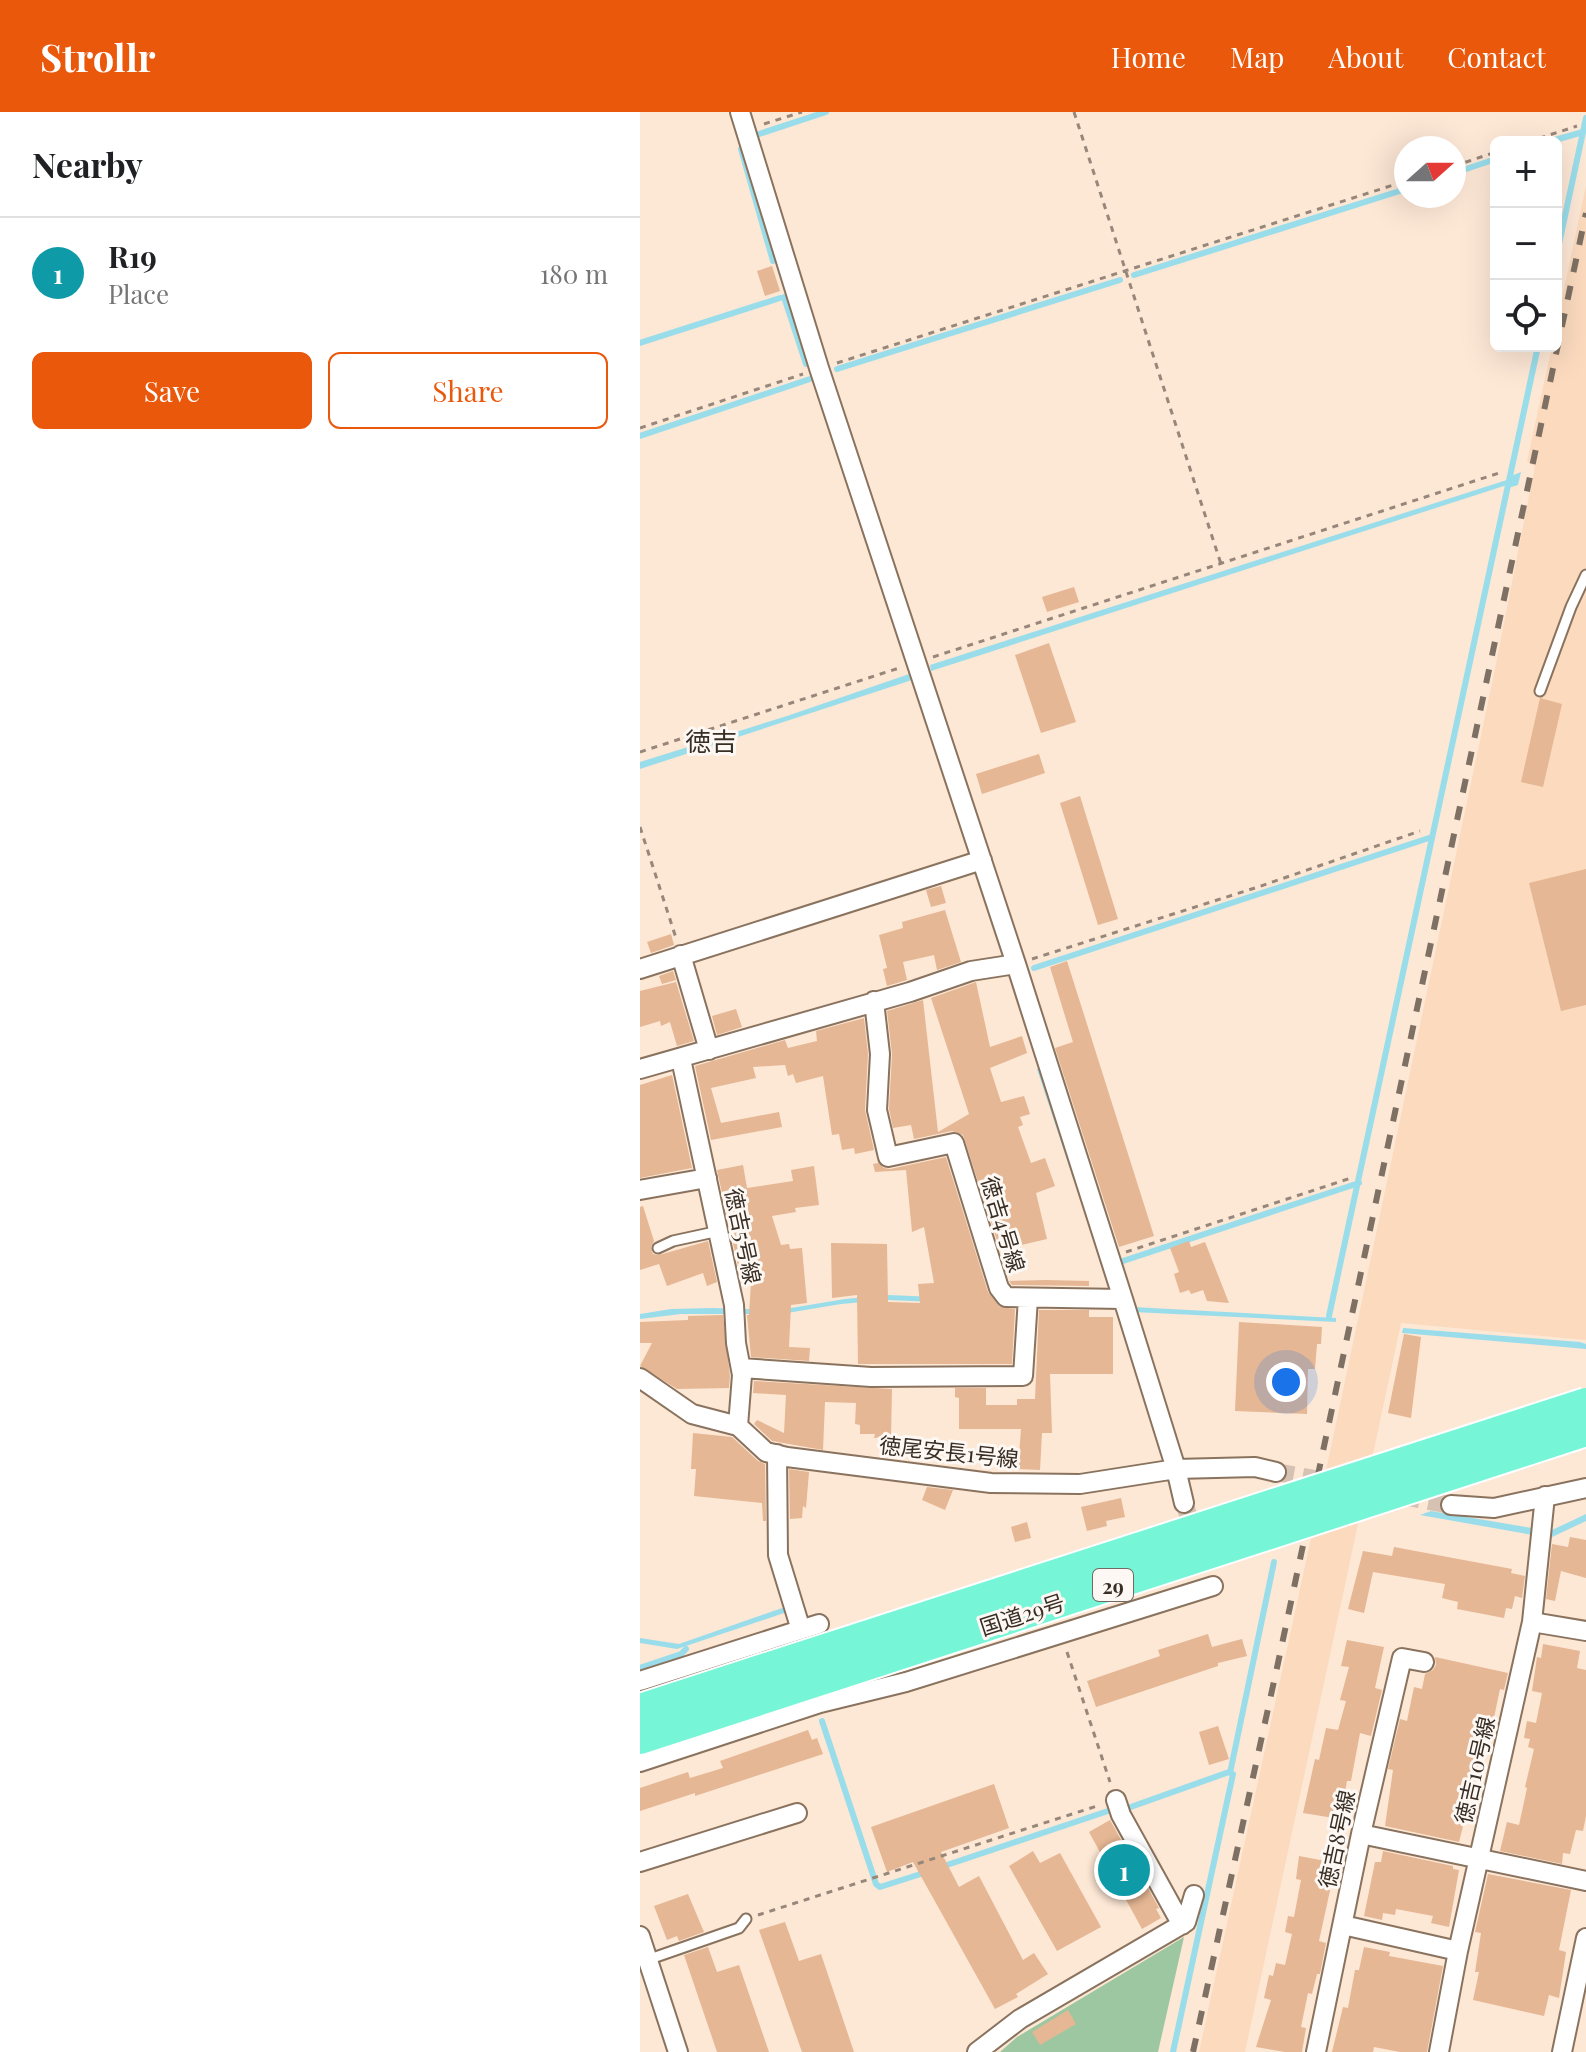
<!DOCTYPE html>
<meta charset="utf-8">
<style>
body{margin:0;font-family:"Playfair Display","Noto Sans JP",serif;background:#f2f2f2;color:#202124}
.controls{position:absolute;right:24px;top:24px;display:grid;overflow:hidden;border-radius:12px;box-shadow:0 8px 32px #0002}
.controls button{width:72px;height:72px;display:grid;place-items:center;padding:0;border:0;border-bottom:2px solid #e0e0e0;background:#fff;color:#202124;font:40px sans-serif}
.compass{position:absolute;left:754px;top:24px;width:72px;height:72px;border-radius:50%;background:#fff;box-shadow:0 8px 32px #0002;rotate:69deg}
.you{position:absolute;left:646px;top:1270px;width:28px;height:28px;margin:-20px;border:6px solid #fff;border-radius:50%;background:#1a73e8;box-shadow:0 0 0 12px #1a73e833}
.badge{display:grid;place-items:center;width:52px;height:52px;border-radius:50%;background:#ea580c;color:#fff;font-size:26px;font-weight:700}
.pin{position:absolute;translate:-50% -50%;border:4px solid #fff;box-shadow:0 2px 8px #0006}
.list{margin:0;padding:0;list-style:none}
h2{display:flex;justify-content:space-between;align-items:center;height:104px;margin:0;padding:0 32px;font-size:34px}
h2 small{font-size:26px;font-weight:400;color:#757577}
.list li{display:grid;grid-template-columns:52px 1fr auto;gap:24px;align-items:center;box-sizing:border-box;height:112px;padding:0 32px;border-top:2px solid #e0e0e0}
.list b{display:block;font-size:30px;white-space:nowrap}
.list p{margin:0;font-size:26px;white-space:nowrap;color:#757577}
.list em{font-size:26px;font-style:normal;color:#757577}
.actions{display:flex;gap:16px;padding:24px 32px}
.actions a{flex:1;padding:18px 0;border:2px solid #ea580c;border-radius:12px;text-align:center;font-size:28px;color:#ea580c}
.actions .main{background:#ea580c;color:#fff}
.icon{flex:none;width:44px;height:44px;fill:none;stroke:currentColor;stroke-width:2;stroke-linecap:round;stroke-linejoin:round}
.map{position:relative;flex:none;width:946px;height:1940px;overflow:hidden}
header{display:flex;align-items:center;gap:48px;box-sizing:border-box;height:112px;padding:0 40px;background:#ea580c;color:#fff}
header strong{font-size:38px}
nav{display:flex;gap:44px;margin-inline-start:auto;font-size:28px}
main{display:flex}
aside{flex:1;background:#fff}
.map>svg:first-child{display:block}
.built{fill:#fbdabe}
.green{fill:#9dc7a0}
.water{fill:#99ddeb}
.lines{fill:none;stroke-linecap:round;stroke-linejoin:round}
.stream{stroke:#99ddeb;stroke-width:6}
.building{fill:#e5b794}
.minor-tunnel{stroke:#d6c2b2;stroke-width:18;stroke-dasharray:18 9;stroke-linecap:butt}
.service-casing{stroke:#8a735e;stroke-width:13}
.minor-casing{stroke:#8a735e;stroke-width:22}
.path{stroke:#97877a;stroke-width:3;stroke-dasharray:6 6;stroke-linecap:butt}
.service{stroke:#fff;stroke-width:9}
.minor{stroke:#fff;stroke-width:18}
.rail{stroke:#7f7064;stroke-width:6;stroke-dasharray:14 14;stroke-linecap:butt}
.trunk-bridge-casing{stroke:#fff;stroke-width:34;stroke-linecap:butt}
.trunk-bridge{stroke:#76f6d7;stroke-width:30}
.labels{text-anchor:middle;dominant-baseline:central;stroke-width:6;stroke-linejoin:round;paint-order:stroke}
.shield{fill:#fdf8f3;stroke:#736b63;stroke-width:2}
.shield-label{font-size:20px;font-weight:bold;fill:#382e25}
.street-label{font-size:22px;fill:#382e25;stroke:#fdf8f3}
.quarter-label{font-size:26px;fill:#382e25;stroke:#fdf8f3}
</style>
<header>
<strong>Strollr</strong>
<nav><a>Home</a><a>Map</a><a>About</a><a>Contact</a></nav>
</header>
<main>
<aside>
<h2>Nearby<small></small></h2>
<ul class="list">
<li><span class="badge" style="background:#0f9aa8">1</span><div><b>R19</b><p>Place</p></div><em>180 m</em></li>
</ul>
<div class="actions"><a class="main">Save</a><a>Share</a></div>
</aside>
<div class="map">
<svg width="946" height="1940" viewBox="0 0 946 1940">
<rect width="100%" height="100%" fill="#fde7d5"/>
<path class="built" d="M946 74V1228L761 1211 605 1940H559L693 1326 854 562 895 354 887 350 912 234H916V214Z"/>
<path class="green" d="M544 1825 518 1940H360L377 1925Z"/>
<path class="water" d="M881 360 878 373 868 376 867 373 291 559 290 553 870 367 871 364Z
M275 560 334 744 330 746 272 568 0 657V650L147 604Z
M402 955 438 1067 434 1069 397 957Z
M248 1183 320 1186 319 1191 248 1188 201 1192 141 1202H41L0 1207V1202L31 1197 72 1196 139 1198 205 1187Z
M493 1195 696 1206V1210L493 1200Z
M763 1216 940 1230 946 1232V1237L762 1221Z
M791 1399 910 1419 946 1402V1409L910 1426 780 1403Z
M148 1494 150 1499 37 1537 0 1531V1526L39 1532Z"/>
<g class="lines">
<path class="stream" d="M116 23 186 0
M908 30 943 20
M101 37 133 149
M814 61 856 47
M916 146 946 6
M494 163 766 77
M144 185 166 252
M0 231 140 186
M197 257 480 168
M0 324 170 267
M394 856 792 725
M480 1150 719 1071
M689 1204 898 234
M0 1556 41 1542 46 1537
M182 1609 236 1772
M485 1697 589 1660
M301 1755 471 1698
M237 1773 240 1775 287 1760
M533 1940 593 1662 590 1661 634 1450"/>
</g>
<path class="building" d="M132 154 140 179 125 184 117 159Z
M434 475 439 490 407 500 402 485Z
M409 531 436 610 401 621 375 543Z
M900 586 922 592 903 675 881 670Z
M399 642 405 661 342 682 336 662Z
M440 684 478 807 458 813 420 691Z
M946 757V893L921 899 889 771Z
M301 774 306 791 291 795 286 778Z
M305 798 321 850 297 858 294 843 263 850 267 868 247 874 243 857 247 856 239 823 263 816 262 810Z
M31 822 34 833 11 841 7 830Z
M427 849 514 1124 479 1135 415 936 433 930 410 855Z
M33 859 36 868 22 872 19 864Z
M36 870 54 929 37 934 30 910 21 914 20 909 0 915V879Z
M336 870 350 935 382 924 387 941 350 956 361 990 384 984 390 1002 380 1005 383 1013 378 1015 391 1051 405 1046 415 1074 396 1081 407 1127 360 1138 323 1023 312 1019 274 1027 271 1013 253 1016 249 997 252 942 247 899 283 888 298 1020 329 1002 291 886Z
M96 897 102 915 77 923 72 904Z
M224 906 228 942 225 998 234 1038 215 1042 214 1036 202 1038 199 1022 192 1023 183 964 156 971 153 962 148 964 145 953 113 955 116 966 71 976 81 1011 139 1000 142 1015 71 1028 55 954 145 928 148 936 177 929 176 919Z
M32 963 52 1056 0 1066V973Z
M306 1045 348 1180 360 1195 375 1197 372 1252H218L217 1183 192 1186 191 1131 247 1132 248 1190 280 1191 278 1172 294 1171 284 1115 272 1120 266 1058 235 1060 233 1052 238 1051 244 1056 250 1057Z
M103 1053 107 1076 153 1069 151 1058 174 1054 179 1093 155 1096 156 1100 132 1104 141 1133 149 1132 150 1137 162 1136 167 1191 151 1193 149 1235 170 1236 169 1249 111 1245 107 1203H109L111 1170 102 1172 77 1058Z
M3 1094 14 1129 11 1135 13 1142 19 1143 68 1129 77 1170 67 1174 63 1161 27 1174 19 1152 0 1158V1095Z
M549 1129 551 1135 565 1130 589 1191 567 1189 563 1178 551 1182 549 1178 540 1181 534 1162 539 1160 530 1136Z
M405 1168 449 1169V1174L372 1173 369 1169Z
M399 1198H449V1205H473V1262H410L412 1321H402L400 1358 378 1357 381 1317H319V1286L315 1285V1276H346V1293H377V1287H395Z
M83 1203 90 1264 89 1276 37 1277 0 1254 12 1231H0V1210L48 1208V1204Z
M599 1210 682 1215 681 1232H677L675 1257H668L667 1302 595 1299Z
M764 1222 781 1225 771 1306 748 1301Z
M114 1269 252 1277 251 1324 234 1326 235 1322H220V1313L215 1312 216 1291 185 1290 183 1338 132 1329 114 1312 117 1308 144 1321 146 1283 113 1281Z
M53 1321 92 1325 118 1349 125 1352 126 1409H123L122 1391 54 1384 56 1357H51Z
M149 1357 169 1360 166 1396 163 1394 162 1406 150 1407Z
M287 1375 313 1378 305 1398 282 1388Z
M481 1386 485 1405 466 1409 467 1414 447 1419 441 1395Z
M387 1410 391 1426 375 1430 371 1415Z
M930 1425 946 1428V1466L921 1459 915 1489 906 1487 912 1432 928 1435Z
M754 1435 872 1457 871 1461 885 1464 882 1486 875 1484 872 1497 866 1496 864 1506 817 1497 818 1490 802 1486 805 1472 733 1460 724 1501 708 1497 723 1439 752 1444Z
M568 1522 572 1535 602 1527 607 1544 578 1551V1554L456 1595 447 1569 520 1544 518 1538Z
M707 1528 744 1535 735 1576 742 1578 731 1624 720 1621 711 1669H707L700 1707 663 1701 675 1647 679 1648 686 1616 698 1618 706 1589 700 1588 709 1555 701 1554Z
M903 1532 940 1539 937 1556 946 1558V1704L943 1719 936 1718 930 1742 923 1741 922 1752 860 1739 867 1710 879 1713 887 1676 885 1675 894 1637 888 1635 890 1627 884 1626 887 1609 896 1611 902 1581 892 1579 897 1545 901 1546Z
M795 1545 868 1561 864 1578 860 1577 852 1615H848L819 1730 745 1714 753 1658 748 1657 760 1607 767 1609 774 1575 782 1577 785 1562 793 1558 796 1553Z
M578 1614 589 1647 569 1653 559 1620Z
M168 1618 172 1628 177 1626 183 1642 55 1684V1681L0 1699V1676L48 1660 50 1666 83 1656 80 1649Z
M354 1672 369 1716 301 1740 319 1775 339 1764 383 1848 394 1841 408 1862 376 1882 378 1885 355 1897 273 1750 247 1760 231 1715Z
M470 1708 519 1796 516 1797 521 1806 502 1817 449 1720Z
M393 1739 400 1751 420 1741 461 1815 417 1839 369 1754Z
M743 1739 813 1754V1757L819 1758 809 1815 791 1811 793 1804 756 1797 755 1803 743 1801 742 1808 724 1804 735 1750H741Z
M659 1744 696 1751 679 1829 686 1831 680 1862H677L672 1882 668 1881 661 1915 666 1916 662 1940H645L616 1935 631 1888 624 1886 629 1863 633 1864 636 1851 645 1853 652 1822 645 1820 648 1804 654 1805 661 1768 656 1767Z
M848 1762 931 1778 919 1838 926 1840 919 1886 909 1883 904 1904 833 1888 839 1860H835L841 1821 835 1820Z
M48 1782 64 1820 39 1829 37 1824 27 1828 14 1794Z
M145 1810 159 1849 181 1842 214 1940H162L119 1818Z
M68 1835 77 1860 99 1853 129 1940H77L44 1843Z
M724 1835 750 1840 749 1844 803 1854 787 1940H760L734 1935 733 1940H692L703 1895 708 1896 715 1858H719Z
M428 1898 436 1912 400 1933 392 1920Z"/>
<g class="lines">
<path class="minor-tunnel" d="M636 1360 690 1370
M762 1384 811 1393
M544 1391 573 1474"/>
<defs>
<path id="service" d="M900 579 931 495 946 463
M18 1136 33 1129 79 1119
M7 1848 99 1816 106 1807"/>
<path id="minor" d="M100 0 179 256 376 852 483 1187
M41 843 69 938
M0 857 342 748
M234 889 240 942 237 998 248 1045 314 1031 359 1176 366 1185 483 1187 536 1357 544 1391
M41 947 94 1193 96 1231 102 1263 98 1314
M0 957 270 880 331 859 376 852
M0 1078 67 1066
M101 1256 231 1265 383 1264 388 1186
M0 1266 52 1302 98 1314 126 1340 147 1345 351 1371 440 1372 536 1357 615 1355 636 1360
M137 1342 138 1443 161 1518
M811 1393 854 1396 946 1376
M892 1510 946 1519
M0 1569 179 1512
M0 1650 180 1591 266 1570 573 1474
M476 1688 481 1703 542 1813
M721 1722 946 1769
M0 1750 157 1701
M703 1813 818 1839
M0 1824 38 1940
M337 1940 380 1907 546 1810 554 1783
M676 1940 721 1722 762 1546 784 1550
M799 1940 818 1839 892 1510 905 1384
M922 1940 946 1826"/>
</defs>
<use href="#service" class="service-casing"/>
<use href="#minor" class="minor-casing"/>
<path class="path" d="M434 0 581 452
M124 12 162 0
M888 30 937 14
M814 54 856 40
M197 251 766 69
M0 316 163 262
M293 545 859 361
M0 640 259 556
M0 715 36 826
M392 847 618 775 780 719
M486 1140 711 1066
M427 1540 470 1670
M118 1803 457 1694"/>
<use href="#service" class="service"/>
<use href="#minor" class="minor"/>
<path class="rail" d="M553 1940 638 1551 946 101"/>
<defs>
<path id="trunk-bridge" d="M0 1597 946 1291
M0 1627 946 1319"/>
</defs>
<use href="#trunk-bridge" class="trunk-bridge-casing"/>
<use href="#trunk-bridge" class="trunk-bridge"/>
</g>
<g class="labels">
<rect class="shield" x="453" y="1457" width="40" height="32" rx="6"/>
<g class="shield-label">
<text x="473" y="1473">29</text>
</g>
<g class="street-label">
<text transform="translate(364 1112) rotate(73)">徳吉4号線</text>
<text transform="translate(104 1124) rotate(78)">徳吉5号線</text>
<text transform="translate(309 1339) rotate(6)">徳尾安長1号線</text>
<text transform="translate(382 1502) rotate(-18)">国道29号</text>
<text transform="translate(834 1658) rotate(-77)">徳吉10号線</text>
<text transform="translate(696 1727) rotate(-78)">徳吉8号線</text>
</g>
<g class="quarter-label">
<text x="71" y="628">徳吉</text>
</g>
</g>
</svg>
<div class="controls">
<button>+</button>
<button>−</button>
<button><svg class="icon" aria-label="locate" viewBox="0 0 24 24"><circle cx="12" cy="12" r="6"/><path d="M12 2v4M12 18v4M2 12h4M18 12h4"/></svg></button>
</div>
<svg class="compass" viewBox="-18 -18 36 36"><path d="M0-13l5 13h-10z" fill="#e53935"/><path d="M0 13l5-13h-10z" fill="#757577"/></svg>
<div class="you"></div>
<div class="pin badge" style="left:484px;top:1758px;background:#0f9aa8">1</div>
</div>
</main>
